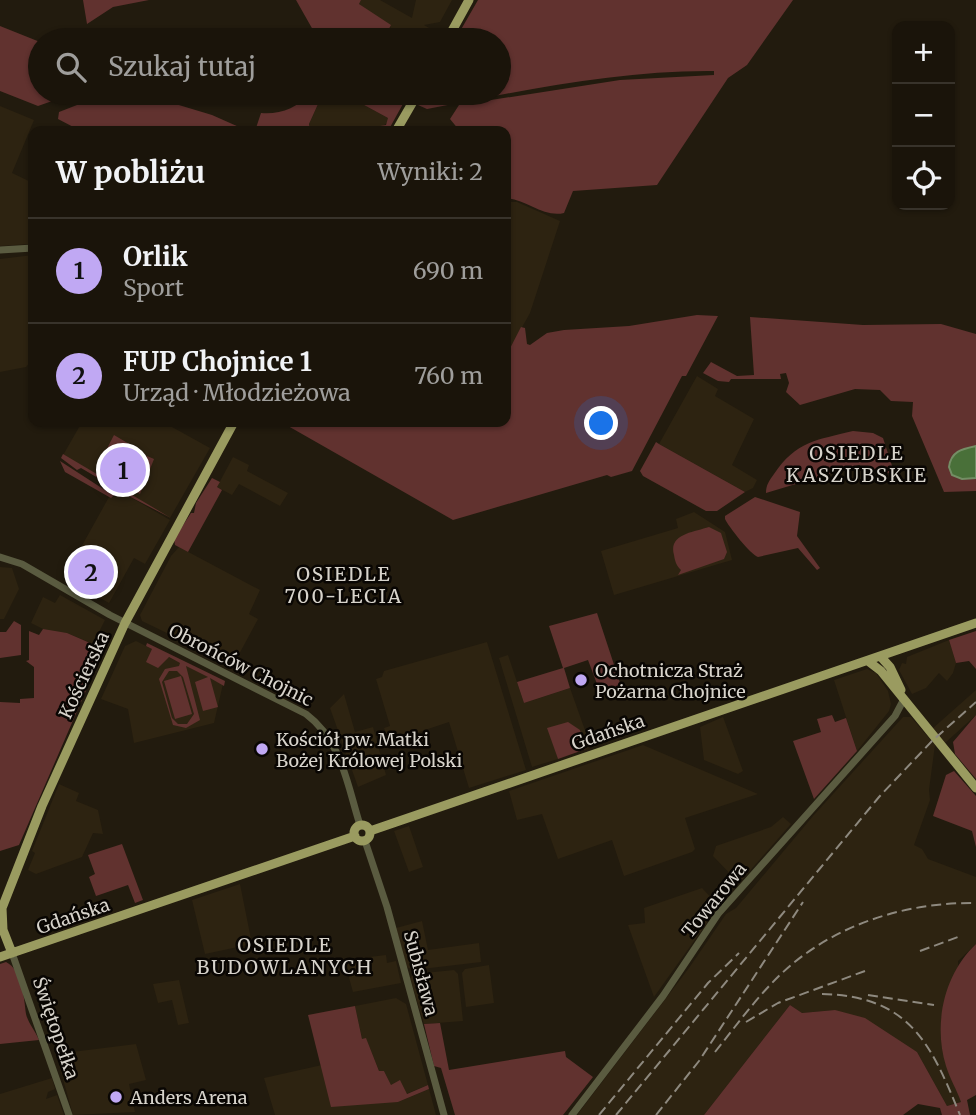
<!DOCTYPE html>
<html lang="pl">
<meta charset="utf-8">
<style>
body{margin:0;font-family:Merriweather,serif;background:#231d13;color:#f1f3f6}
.controls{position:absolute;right:21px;top:21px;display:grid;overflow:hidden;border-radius:14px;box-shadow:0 2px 5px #0004}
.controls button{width:63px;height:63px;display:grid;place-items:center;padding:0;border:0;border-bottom:2px solid #38332b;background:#1a140a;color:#f1f3f6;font:35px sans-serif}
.you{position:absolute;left:602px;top:424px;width:24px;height:24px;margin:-18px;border:5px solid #fff;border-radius:50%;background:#1a73e8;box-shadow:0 0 0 10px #1a73e833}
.badge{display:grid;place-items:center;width:46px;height:46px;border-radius:50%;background:#c0a8f3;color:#111;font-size:23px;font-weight:700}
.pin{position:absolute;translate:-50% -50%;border:4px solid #fff;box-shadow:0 2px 7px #0006}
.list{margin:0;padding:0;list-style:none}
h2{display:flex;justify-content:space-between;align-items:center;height:91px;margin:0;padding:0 28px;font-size:30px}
h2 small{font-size:23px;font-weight:400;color:#9f9e9c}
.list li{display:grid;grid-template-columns:46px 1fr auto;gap:21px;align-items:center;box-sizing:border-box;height:105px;padding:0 28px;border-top:2px solid #38332b}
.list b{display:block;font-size:26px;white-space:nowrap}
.list p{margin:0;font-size:23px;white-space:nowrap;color:#9f9e9c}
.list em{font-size:23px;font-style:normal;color:#9f9e9c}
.icon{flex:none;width:38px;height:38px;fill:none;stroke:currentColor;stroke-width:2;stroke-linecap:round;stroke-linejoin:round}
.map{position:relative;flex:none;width:976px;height:1115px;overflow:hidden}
.search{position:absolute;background:#1a140a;box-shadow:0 2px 5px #0004;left:28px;top:28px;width:483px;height:77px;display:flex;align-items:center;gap:18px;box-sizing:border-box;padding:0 24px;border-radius:38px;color:#9f9e9c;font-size:26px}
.panel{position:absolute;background:#1a140a;box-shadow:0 2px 5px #0004;left:28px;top:126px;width:483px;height:301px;border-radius:14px}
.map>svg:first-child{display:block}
.built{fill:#2d2311}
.green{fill:#61322f;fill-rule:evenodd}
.water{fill:#497039;stroke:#748e65;stroke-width:2}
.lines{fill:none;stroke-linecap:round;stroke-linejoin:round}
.minor{stroke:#5a5b40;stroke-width:7}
.major{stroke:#9a9b60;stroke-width:9}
.rail{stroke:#8e897f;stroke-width:2;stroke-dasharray:10 5;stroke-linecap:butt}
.poi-dot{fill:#c0a8f3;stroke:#090603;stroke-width:2.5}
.labels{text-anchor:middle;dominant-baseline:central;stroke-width:5;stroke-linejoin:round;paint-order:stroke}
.street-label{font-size:18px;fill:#d7d3cb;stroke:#090603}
.poi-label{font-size:18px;fill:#d7d3cb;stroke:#090603;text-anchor:start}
.neighbourhood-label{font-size:19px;letter-spacing:2px;fill:#d7d3cb;stroke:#090603}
</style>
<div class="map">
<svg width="976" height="1115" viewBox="0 0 976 1115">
<rect width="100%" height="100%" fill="#221b0e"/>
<path class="built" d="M361 0H380L412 18 416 0H452L440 22 424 25 441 35 438 40H407L359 4Z
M323 93H342L388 118V122L377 131H310L309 124Z
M0 106 34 120 12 173 33 183V232L29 244 0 246Z
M506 202H517L560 221 530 313 506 356Z
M33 255V359L26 367 0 372V259Z
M697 376 718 389 715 396 754 419 732 465 757 480 753 488 745 492 659 444Z
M82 422H163L210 448 170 518 62 457Z
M233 457 249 465 247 471 288 493 280 506 239 484 232 495 217 487Z
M118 490 170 520 145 564 134 558 109 603 64 578 109 497H115Z
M694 512 725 532 732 560 614 595 601 551 678 528 676 519Z
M179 547 260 590 249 614 258 619 237 658 240 662 237 667 142 621 140 615 171 556Z
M0 567 12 568 19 589 4 619H0Z
M60 595 105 620 93 644 67 633 49 632 31 623 43 597 55 603Z
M949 640 956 663 953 673 947 681 939 673 926 688 912 694 899 670 902 663 906 664 907 657Z
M136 641 223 684 214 723 134 743 128 709 101 699 125 646Z
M487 642 526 770 469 788 449 722 389 742 384 728 390 726 376 679 382 677 384 671Z
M508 655 524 703 570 688 591 747 586 749 580 730 548 728 558 759 532 767 499 658Z
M867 669 876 673 888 691 891 704 889 711 857 751 834 680Z
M976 690V715L945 743 932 729Z
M344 694 355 732 373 727 386 775 358 787 330 708Z
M723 717 743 771 738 774 704 760 700 727Z
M903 717H911L935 745 929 790 930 800 914 845 922 849 928 859 976 877V944L958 961 961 1102 947 1106 917 1052 835 1010 802 1013 790 1005 704 1115H577L689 968 726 914 736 908 813 816Z
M643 745 758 794 685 818 695 849 692 852 624 876 612 840 558 859 542 814 517 820 509 791Z
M59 784 79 793 76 801 98 810 103 834 93 833 82 857 36 874 28 870 35 853 32 851Z
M783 817 791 824 739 883 713 856 716 846 771 827Z
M409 826 423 867 409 872 394 831Z
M240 884 252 944 205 954 192 900Z
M702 888 719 906 654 997 628 925 645 923 644 908Z
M422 921 428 950 479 943 481 962 413 970 407 967 396 928Z
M386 955 387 963 396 961 401 983 353 992 344 960Z
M489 965 494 1003 466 1007 462 973 465 969Z
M454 970 458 974 463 1021 424 1024 410 978 414 974Z
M179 980 189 1023 178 1025 172 1000 158 1003 153 984Z
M396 998 406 1004 428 1085 406 1094 391 1086 384 1071 380 1073 366 1039H362L355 1006Z
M136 1044 146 1080 129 1084 135 1112 73 1115 56 1054Z
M322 1065 398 1102 429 1089 436 1115H275L264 1078Z
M52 1078 55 1089 48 1092 46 1099 57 1095 64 1115H0V1094Z"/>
<path class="green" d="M83 0H149L113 7 87 24Z
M296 0H361L359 4 391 25 383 40H329V29L313 30Z
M478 0H793L747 65 728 78 657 185 573 191 564 213C544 218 526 199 506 198V131L459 130 450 119 459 105 620 80 714 75V71C618 70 521 91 427 109L418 105 424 93H499V40H455Z
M0 26 40 42V93H75L38 106 0 91Z
M91 93H139L212 115 239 127 240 131H81L58 119 59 112 77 105Z
M309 93H323L309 124 310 131H255L261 113C278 115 299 108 309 93Z
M342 93H409L388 131H377L380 126 386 125 388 118Z
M697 315 718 316 686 376H682L632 471 611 477 607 475 453 520 281 422H506V356L521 327 525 328 527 344 530 345 547 333 564 330 629 326Z
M750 317 863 325 941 324 976 334V491L944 492 912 416 913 402 891 401 880 390 855 389 800 405 786 392 789 383 786 373 780 374 781 379H731L729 382 718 381 703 373 711 362 737 376 754 375Z
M853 431 873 433 883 438 895 475 859 465 766 493C766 485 769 481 774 474 796 441 817 440 853 431Z
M114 435 136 448 130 462 142 465 147 456 154 459 140 494 96 470Z
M656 442 659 444 745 492 717 511H706L643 476 640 471Z
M63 454 171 518 119 491 111 498 65 472 60 461 111 494 115 488 81 468 77 470 61 458Z
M212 478 220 482 217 487 222 490 188 552 175 545 174 539 191 513H194L196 503Z
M755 497 800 512 797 536 820 568 817 570 798 548 758 557C751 555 728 526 725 519V516Z
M709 527 721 533 727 552 724 559 678 575 681 570C676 565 675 561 674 555 668 534 694 532 709 527Z
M597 613 623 692 610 696 597 684 588 660 564 668 570 688 524 703 517 682 563 668 549 626Z
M14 621 21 625V655L0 658V632H6Z
M43 629 67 633 104 649 19 845 0 851V702L20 703V699L34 698V667L26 661 29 660V631L39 635Z
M976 631V669L969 661 956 663 949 640Z
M147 643 225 681 224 686 210 678 218 707 203 711 195 682 208 677 186 666 200 720 186 728 173 725 159 679 165 669 179 666 180 663 169 657 158 668 146 662 152 649 146 646ZM169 671H177L183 677 194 714 187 724H178L172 718 162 682Z
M181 676 192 714 175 719 164 681Z
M832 715 835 722 846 718 857 751 814 799 793 741 821 732 817 719Z
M976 715V779L955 754 953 742Z
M568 722 580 730 586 749 558 759 547 728Z
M954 771 976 796V847L972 831 933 816 946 775Z
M122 844 143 900 135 903 128 885 96 896 89 877 95 874 88 855Z
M976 944V1095L967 1100 970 1115H942L940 1108 918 1104 903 1115H704L790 1005 802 1013 835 1010 865 1018 917 1052 947 1106 961 1102C957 1090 950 1079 946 1066 933 1024 944 974 976 944Z
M6 962C22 970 24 997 26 1014 28 1023 36 1032 39 1040L0 1044V964Z
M355 1006 362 1039 366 1038 379 1071H384L391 1085 400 1080 407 1094 428 1085 429 1089 398 1102 331 1107 308 1015Z
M440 1023 449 1070 565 1051 566 1057 593 1077 563 1115H455L441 1068 434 1066 424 1024Z"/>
<path class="water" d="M976 446V478L962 479 952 475 949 467C951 451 962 449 976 446Z"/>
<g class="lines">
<path class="minor" d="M0 250 33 248
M0 557 22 564 110 615 306 714C342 741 347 784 360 825
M365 841 387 907 444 1115
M12 953 69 1115
M572 1115 663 996 718 914 895 716 904 699"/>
<path class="major" d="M447 40 469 0
M396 131 418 93
M881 657 890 667 901 690
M868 661 881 671 976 788
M354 833a8 8 0 1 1 16 0a8 8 0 1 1-16 0Z
M370 831 976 623
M12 953 3 930 2 908 42 806 125 623 234 422
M0 957 355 836"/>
<path class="rail" d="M920 951 958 937
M822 994C910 996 931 1044 960 1115
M868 995 934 1005
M746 1022 778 1003 865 971
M715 1052C736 1026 756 998 780 975 832 925 905 902 976 903
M599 1115 708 983 739 953
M616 1115 879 797 932 741 976 702
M656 1115 699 1061 803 902"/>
</g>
<g class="poi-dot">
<circle cx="581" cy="680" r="7"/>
<circle cx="262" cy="749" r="7"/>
<circle cx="116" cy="1097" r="7"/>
</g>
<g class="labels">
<g class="street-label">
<text transform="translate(241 665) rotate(27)">Obrońców Chojnic</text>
<text transform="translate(84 675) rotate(-65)">Kościerska</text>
<text transform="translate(608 732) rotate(-19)">Gdańska</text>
<text transform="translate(714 900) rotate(-51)">Towarowa</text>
<text transform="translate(73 916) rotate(-19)">Gdańska</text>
<text transform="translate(421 973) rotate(75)">Subisława</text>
<text transform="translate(56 1028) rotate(71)">Świętopełka</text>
</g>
<g class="poi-label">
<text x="595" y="670">Ochotnicza Straż<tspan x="595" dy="21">Pożarna Chojnice</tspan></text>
<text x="276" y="739">Kościół pw. Matki<tspan x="276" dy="21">Bożej Królowej Polski</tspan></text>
<text x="130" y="1097">Anders Arena</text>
</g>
<g class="neighbourhood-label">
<text x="857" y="453">OSIEDLE<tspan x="857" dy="22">KASZUBSKIE</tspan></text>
<text x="344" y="574">OSIEDLE<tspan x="344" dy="22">700-LECIA</tspan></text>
<text x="285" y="945">OSIEDLE<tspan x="285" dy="22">BUDOWLANYCH</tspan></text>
</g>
</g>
</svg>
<div class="controls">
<button>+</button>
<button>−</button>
<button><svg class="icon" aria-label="locate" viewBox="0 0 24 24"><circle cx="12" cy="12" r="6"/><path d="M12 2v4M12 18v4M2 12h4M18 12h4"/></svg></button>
</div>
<div class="you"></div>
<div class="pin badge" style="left:123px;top:470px">1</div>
<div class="pin badge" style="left:91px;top:572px">2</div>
<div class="search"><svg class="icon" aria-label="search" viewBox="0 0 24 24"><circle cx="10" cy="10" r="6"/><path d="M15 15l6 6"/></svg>Szukaj tutaj</div>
<section class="panel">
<h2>W pobliżu<small>Wyniki: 2</small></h2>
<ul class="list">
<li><span class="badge">1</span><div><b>Orlik</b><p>Sport</p></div><em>690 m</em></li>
<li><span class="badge">2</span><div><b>FUP Chojnice 1</b><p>Urząd · Młodzieżowa</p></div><em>760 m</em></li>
</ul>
</section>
</div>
